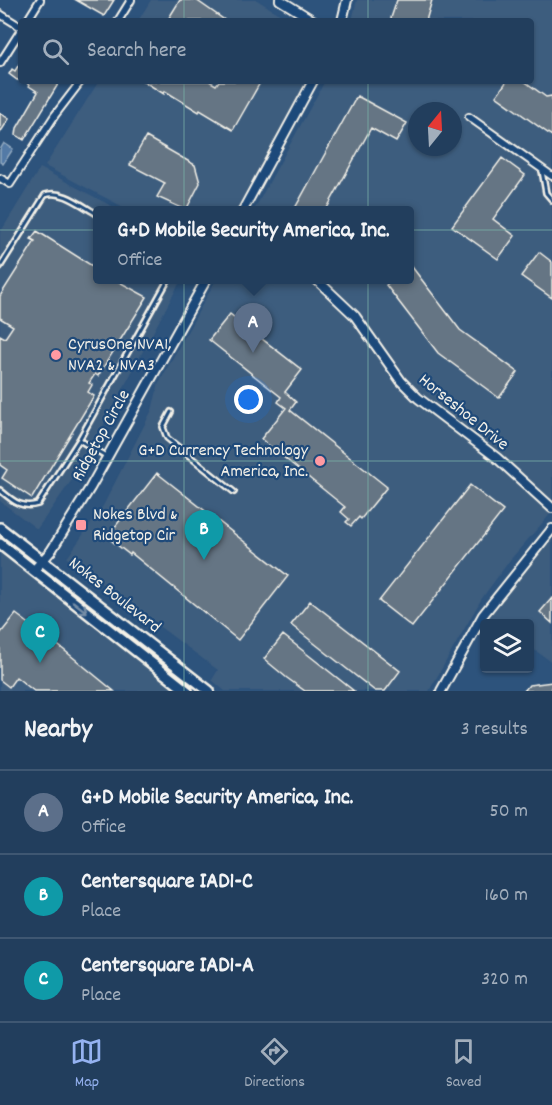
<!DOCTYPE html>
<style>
body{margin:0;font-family:Dekko,sans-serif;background:#2a4563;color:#f1f3f6}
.controls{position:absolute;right:18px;bottom:18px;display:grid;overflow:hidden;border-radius:6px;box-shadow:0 2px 4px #0004}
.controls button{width:54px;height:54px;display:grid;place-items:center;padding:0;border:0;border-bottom:2px solid #3f5772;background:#223e5d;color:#f1f3f6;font:30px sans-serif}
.compass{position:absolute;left:408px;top:102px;width:54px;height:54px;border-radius:50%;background:#223e5d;box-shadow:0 2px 4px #0004;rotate:18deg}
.you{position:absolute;left:249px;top:400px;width:21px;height:21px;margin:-15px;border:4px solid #fff;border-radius:50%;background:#1a73e8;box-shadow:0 0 0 9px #1a73e833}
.badge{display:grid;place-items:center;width:39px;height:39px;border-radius:50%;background:#95b2f1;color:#fff;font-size:20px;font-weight:700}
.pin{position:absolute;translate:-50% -50px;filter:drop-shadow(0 2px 3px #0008)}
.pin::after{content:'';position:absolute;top:32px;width:21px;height:18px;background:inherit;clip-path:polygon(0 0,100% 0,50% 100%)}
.popup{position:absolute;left:93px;top:206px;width:321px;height:78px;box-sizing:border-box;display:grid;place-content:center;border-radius:6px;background:#223e5d;filter:drop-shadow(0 2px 4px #0005);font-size:20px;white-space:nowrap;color:#a2aebc}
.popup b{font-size:22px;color:#f1f3f6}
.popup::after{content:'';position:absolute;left:50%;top:100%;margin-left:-12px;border:12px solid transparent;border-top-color:#223e5d}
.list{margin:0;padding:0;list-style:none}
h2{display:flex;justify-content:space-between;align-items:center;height:78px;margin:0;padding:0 24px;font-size:26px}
h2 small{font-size:20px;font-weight:400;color:#a2aebc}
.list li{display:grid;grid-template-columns:39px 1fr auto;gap:18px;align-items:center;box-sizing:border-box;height:84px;padding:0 24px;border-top:2px solid #3f5772}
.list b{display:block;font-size:22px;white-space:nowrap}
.list p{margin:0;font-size:20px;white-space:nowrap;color:#a2aebc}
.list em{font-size:20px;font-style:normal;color:#a2aebc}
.icon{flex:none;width:33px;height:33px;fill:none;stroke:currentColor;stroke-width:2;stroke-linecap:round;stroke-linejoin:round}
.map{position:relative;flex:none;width:552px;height:691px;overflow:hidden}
.search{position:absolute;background:#223e5d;box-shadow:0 2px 4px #0004;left:18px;right:18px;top:18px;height:66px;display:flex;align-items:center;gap:15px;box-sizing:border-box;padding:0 21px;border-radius:6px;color:#a2aebc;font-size:22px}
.sheet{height:330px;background:#223e5d}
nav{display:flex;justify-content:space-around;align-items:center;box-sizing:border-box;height:84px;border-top:2px solid #3f5772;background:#223e5d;font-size:16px;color:#a2aebc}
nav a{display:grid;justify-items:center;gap:3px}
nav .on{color:#95b2f1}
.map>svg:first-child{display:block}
.built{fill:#3e5d7e;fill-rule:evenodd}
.water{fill:#527aa6;stroke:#93aac0;stroke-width:1.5}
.building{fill:#657584;stroke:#f4f1e8;stroke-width:1.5}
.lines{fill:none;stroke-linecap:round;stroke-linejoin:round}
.service-casing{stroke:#f4f1e8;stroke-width:8}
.minor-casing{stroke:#f4f1e8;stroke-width:10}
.tertiary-casing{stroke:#f4f1e8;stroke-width:12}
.secondary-casing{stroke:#f4f1e8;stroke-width:14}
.service{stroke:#1f4a7a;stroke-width:3}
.minor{stroke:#1f4a7a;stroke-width:6}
.tertiary{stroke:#1f4a7a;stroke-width:8}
.secondary{stroke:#1f4a7a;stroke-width:9}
.oneway{stroke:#748da6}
.grid{fill:none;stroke:#76ada5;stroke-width:1.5;stroke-opacity:0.55}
.poi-dot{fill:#ff9aa2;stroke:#1f4a7a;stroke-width:2}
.labels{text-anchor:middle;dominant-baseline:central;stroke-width:4.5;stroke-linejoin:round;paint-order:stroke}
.poi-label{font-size:18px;fill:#f4f1e8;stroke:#1f4a7a;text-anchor:start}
.street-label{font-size:18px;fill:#f4f1e8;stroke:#1f4a7a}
</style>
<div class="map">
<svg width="552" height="691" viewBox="0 0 552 691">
<rect width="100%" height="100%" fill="#2d537c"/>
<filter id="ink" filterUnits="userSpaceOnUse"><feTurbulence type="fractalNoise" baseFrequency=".0167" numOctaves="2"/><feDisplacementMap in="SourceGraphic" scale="12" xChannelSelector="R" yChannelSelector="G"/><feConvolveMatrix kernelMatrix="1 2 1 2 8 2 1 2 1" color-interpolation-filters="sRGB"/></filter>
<g filter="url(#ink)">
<path class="built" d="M151 0H257L290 21H138Z
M357 0H552V512L510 560 482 598 429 691H225L212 680 218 670 67 558 103 506 152 410 159 383 216 280H409V210H254L325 81H531V21H352ZM417 111H453V147H417Z
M99 81H313L243 210H129L45 166Z
M40 168 119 210H97V280H181L81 467 37 529 0 501V233Z
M552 529V662L530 647V624L495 623 483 615Z
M0 544 187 691H0Z"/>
<path class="water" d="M4 143 13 149 3 164 0 162V150Z"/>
<path class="building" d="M76 0H114L104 16Z
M180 0H196L226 21H167Z
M397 0H432L426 21H390Z
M21 61V80H17L9 74 12 69 15 71Z
M26 81H60L24 140 16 135 17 128 38 92 29 86Z
M143 81H209L216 85 219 81H261L233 130 200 110 199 112 165 91 164 94Z
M507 81H524L546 97 552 96V136L496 96Z
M357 96 407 123 396 142 371 128 326 210H294Z
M0 113 9 119 0 133Z
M146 137 195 165 200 183 186 210 157 197 165 183 130 165Z
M502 158 525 175 493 219 515 236 498 259 452 226Z
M37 231 97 269V279H114L147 297 98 376 95 374 89 383 92 385 88 392 94 396 32 498 2 478 7 470 0 465V335L5 338 13 326 0 318V296L35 241 31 239Z
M539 252 552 262V298L521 276Z
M409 263 460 330 518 372 499 398 438 353 386 285 393 279H409Z
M230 314 302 370 285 392 296 402 290 410 387 487 361 519 359 517 351 526 346 522 349 519 341 512 345 507 261 439 286 408 278 402 281 397 209 340Z
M157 473 288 576 238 640 131 553 130 555 107 537Z
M470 485 503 511 412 627 379 601Z
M552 598V623L540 612Z
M310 601 400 671 385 691H375L291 625Z
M16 614 59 646 114 691H34L16 677 9 687 0 680V634Z
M283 635 354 691H305L287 678 264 659Z
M552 682V691H524L529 685Z"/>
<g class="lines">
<defs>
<path id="service" d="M542 171 546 193 552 200
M0 267 45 195C62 189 81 205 97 214
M171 412 163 427 167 438 234 492
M79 440 106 456
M0 490C13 501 21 509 38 504L79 440 168 280"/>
<path id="minor" d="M0 14 21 27
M27 21 40 0
M118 21 131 0
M0 63 21 30
M469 117 552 176
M0 178 10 184 55 115 81 81"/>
<path id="tertiary" d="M280 0 314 21
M342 21 347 0
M243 210 313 81
M317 280 355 316 401 381 418 398 497 458 552 508
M34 570 51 551 90 488 206 280
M441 691 483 615 552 529"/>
<path id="secondary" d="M0 528 209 691
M0 544 187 691"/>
</defs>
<use href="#service" class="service-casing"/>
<use href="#minor" class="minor-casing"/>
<use href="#tertiary" class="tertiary-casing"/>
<use href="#secondary" class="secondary-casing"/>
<use href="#service" class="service"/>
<use href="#minor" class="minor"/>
<use href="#tertiary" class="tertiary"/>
<use href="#secondary" class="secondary"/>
</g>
<defs><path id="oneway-shaft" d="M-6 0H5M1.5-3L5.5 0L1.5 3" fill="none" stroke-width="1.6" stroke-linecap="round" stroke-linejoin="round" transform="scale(1.5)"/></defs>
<use class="oneway" href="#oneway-shaft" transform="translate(80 607) rotate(38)"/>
</g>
<path class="grid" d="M184 0V21M368 0V21M184 81V691M368 81V691M0 230H552M0 461H552"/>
<g class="poi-dot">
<circle cx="56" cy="355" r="6"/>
<circle cx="320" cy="461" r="6"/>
<rect x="75" y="519" width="12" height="12" rx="3"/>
</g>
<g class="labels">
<g class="poi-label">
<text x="68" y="345">CyrusOne NVA1,<tspan x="68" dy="21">NVA2 &amp; NVA3</tspan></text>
<text x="308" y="451" text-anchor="end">G+D Currency Technology<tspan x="308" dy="21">America, Inc.</tspan></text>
<text x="93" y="515">Nokes Blvd &amp;<tspan x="93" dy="21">Ridgetop Cir</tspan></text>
</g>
<g class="street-label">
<text transform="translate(463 413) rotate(39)">Horseshoe Drive</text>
<text transform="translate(102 436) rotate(-61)">Ridgetop Circle</text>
<text transform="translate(114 596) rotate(38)">Nokes Boulevard</text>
</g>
</g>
</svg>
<div class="controls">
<button><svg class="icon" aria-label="layers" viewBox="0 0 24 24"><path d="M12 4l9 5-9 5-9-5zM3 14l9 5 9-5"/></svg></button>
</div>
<svg class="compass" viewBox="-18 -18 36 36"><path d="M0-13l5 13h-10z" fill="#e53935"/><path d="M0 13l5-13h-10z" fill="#a2aebc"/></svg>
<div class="you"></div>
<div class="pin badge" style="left:253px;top:353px;background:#5c6f8a">A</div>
<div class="popup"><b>G+D Mobile Security America, Inc.</b>Office</div>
<div class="pin badge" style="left:204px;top:560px;background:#0f9aa8">B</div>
<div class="pin badge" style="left:40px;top:663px;background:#0f9aa8">C</div>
<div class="search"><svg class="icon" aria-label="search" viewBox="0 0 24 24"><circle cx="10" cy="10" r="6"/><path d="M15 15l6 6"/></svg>Search here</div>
</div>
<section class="sheet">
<h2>Nearby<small>3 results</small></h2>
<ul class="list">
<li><span class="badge" style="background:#5c6f8a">A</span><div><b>G+D Mobile Security America, Inc.</b><p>Office</p></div><em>50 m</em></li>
<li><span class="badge" style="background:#0f9aa8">B</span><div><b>Centersquare IAD1-C</b><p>Place</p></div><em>160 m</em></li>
<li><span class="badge" style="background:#0f9aa8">C</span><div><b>Centersquare IAD1-A</b><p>Place</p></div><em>320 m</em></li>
</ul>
</section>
<nav>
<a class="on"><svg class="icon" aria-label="map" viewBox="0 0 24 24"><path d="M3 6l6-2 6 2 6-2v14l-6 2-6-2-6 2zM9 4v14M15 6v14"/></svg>Map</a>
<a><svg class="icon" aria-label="directions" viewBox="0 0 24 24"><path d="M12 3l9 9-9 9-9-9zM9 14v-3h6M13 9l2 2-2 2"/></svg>Directions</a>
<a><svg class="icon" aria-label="saved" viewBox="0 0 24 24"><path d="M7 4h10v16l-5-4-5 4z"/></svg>Saved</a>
</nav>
